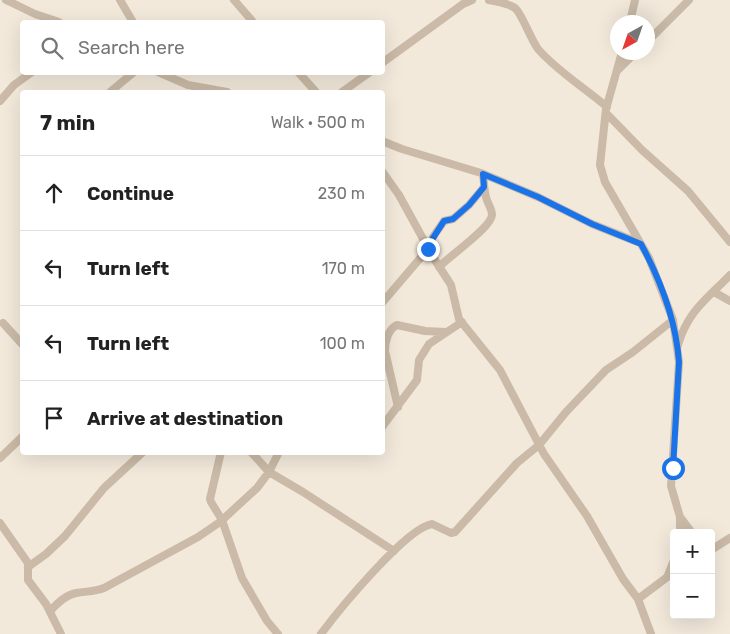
<!DOCTYPE html>
<meta charset="utf-8">
<style>
body{margin:0;font-family:Rubik,sans-serif;background:#f2f2f2;color:#222}
.controls{position:absolute;right:15px;bottom:15px;display:grid;overflow:hidden;border-radius:5px;box-shadow:0 5px 20px #0002}
.controls button{width:45px;height:45px;display:grid;place-items:center;padding:0;border:0;border-bottom:1px solid #e0e0e0;background:#fff;color:#222;font:25px sans-serif}
.compass{position:absolute;left:610px;top:15px;width:45px;height:45px;border-radius:50%;background:#fff;box-shadow:0 5px 20px #0002;rotate:220deg}
.stop{position:absolute;width:15px;height:15px;margin:-11px;border:4px solid #1a73e8;border-radius:50%;background:#fff}
.stop.end{background:#1a73e8;border-color:#fff;box-shadow:0 1px 5px #0008}
.list{margin:0;padding:0;list-style:none}
h2{display:flex;justify-content:space-between;align-items:center;height:65px;margin:0;padding:0 20px;font-size:21px}
h2 small{font-size:16px;font-weight:400;color:#767676}
.list li{display:grid;grid-template-columns:32px 1fr auto;gap:15px;align-items:center;box-sizing:border-box;height:75px;padding:0 20px;border-top:1px solid #e0e0e0}
.list b{display:block;font-size:19px;white-space:nowrap}
.list em{font-size:16px;font-style:normal;color:#767676}
.icon{flex:none;width:28px;height:28px;fill:none;stroke:currentColor;stroke-width:2;stroke-linecap:round;stroke-linejoin:round}
.map{position:relative;flex:none;width:730px;height:634px;overflow:hidden}
.search{position:absolute;background:#fff;box-shadow:0 5px 20px #0002;left:20px;top:20px;width:365px;height:55px;display:flex;align-items:center;gap:12px;box-sizing:border-box;padding:0 18px;border-radius:5px;color:#767676;font-size:19px}
.panel{position:absolute;background:#fff;box-shadow:0 5px 20px #0002;left:20px;top:90px;width:365px;height:365px;border-radius:5px}
.map>svg:first-child{display:block}
.lines{fill:none;stroke-linecap:round;stroke-linejoin:round}
.minor{stroke:#cabaa7;stroke-width:8}
.route{stroke:#1a73e8;stroke-width:6}
</style>
<div class="map">
<svg width="730" height="634" viewBox="0 0 730 634">
<rect width="100%" height="100%" fill="#f2e9db"/>
<g class="lines">
<path class="minor" d="M6 0 35 14 59 22
M120 0 133 22
M234 0 253 22
M489 0C497 2 508 3 515 8 522 14 530 38 538 49 557 71 585 88 607 107
M630 22 635 0
M648 41 689 0
M622 52 606 109 600 165 605 182 649 258 673 320 679 362 671 486 680 517V533
M382 63 463 4 472 0
M618 70 636 52
M158 72 188 85 227 92
M298 72 316 92
M110 92 134 72
M342 92 370 72
M0 101 14 85 32 72
M606 113 642 150 688 191 730 242
M382 141 402 149 481 173 538 197 592 224 640 243
M382 171 399 195 433 257 451 285 459 319 500 370 544 454 587 516 623 579 638 599 651 634
M439 267C449 256 491 228 492 215 492 208 487 203 486 197 484 190 484 181 483 174
M714 292 730 301
M382 303 428 249 433 237 444 221 453 219 469 205 484 187
M3 323 22 344
M678 345C688 311 706 300 730 275
M398 407 385 351C385 342 388 329 397 325L425 331 446 332
M382 427 417 380 419 360 429 344 462 322
M221 452 210 499 211 502 222 520 242 578 267 621 278 634
M251 452 269 472 303 492 394 551
M0 458 22 437
M680 517 692 533
M0 523 28 563V580L46 604 61 634
M711 550 730 538
M28 567 46 554 65 536 104 488 143 452
M668 575 674 560
M638 599 674 572
M50 611C57 604 65 595 76 593 86 591 94 592 104 588L198 537 220 522 257 488 269 472 279 452
M321 634C338 611 406 528 432 524L451 533 455 532 517 463 539 445 566 412 606 370 633 352 673 320"/>
</g>
<g class="lines">
<path class="route" d="M428 249 433 238 444 221 453 219 469 205 484 187 483 174 538 197 592 224 641 244C661 281 676 320 679 362L673 468"/>
</g>
</svg>
<div class="controls">
<button>+</button>
<button>−</button>
</div>
<svg class="compass" viewBox="-18 -18 36 36"><path d="M0-13l5 13h-10z" fill="#e53935"/><path d="M0 13l5-13h-10z" fill="#767676"/></svg>
<div class="stop" style="left:673px;top:468px"></div>
<div class="stop end" style="left:428px;top:249px"></div>
<div class="search"><svg class="icon" aria-label="search" viewBox="0 0 24 24"><circle cx="10" cy="10" r="6"/><path d="M15 15l6 6"/></svg>Search here</div>
<section class="panel">
<h2>7 min<small>Walk · 500 m</small></h2>
<ul class="list">
<li><svg class="icon" aria-label="ahead" viewBox="0 0 24 24"><path d="M12 20V5M6 11l6-6 6 6"/></svg><div><b>Continue</b></div><em>230 m</em></li>
<li><svg class="icon" aria-label="left" viewBox="0 0 24 24"><path d="M17 20v-9H6M10 6l-5 5 5 5"/></svg><div><b>Turn left</b></div><em>170 m</em></li>
<li><svg class="icon" aria-label="left" viewBox="0 0 24 24"><path d="M17 20v-9H6M10 6l-5 5 5 5"/></svg><div><b>Turn left</b></div><em>100 m</em></li>
<li><svg class="icon" aria-label="arrive" viewBox="0 0 24 24"><path d="M6 21V4h12l-3 4 3 4H6"/></svg><div><b>Arrive at destination</b></div></li>
</ul>
</section>
</div>
